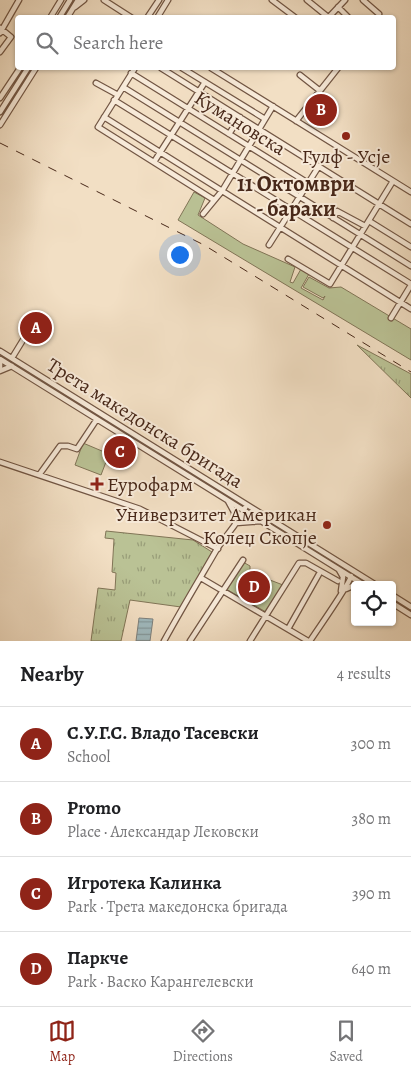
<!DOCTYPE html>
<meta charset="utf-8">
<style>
body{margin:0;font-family:Alegreya,serif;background:#f2f2f2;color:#202124}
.controls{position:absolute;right:15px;bottom:15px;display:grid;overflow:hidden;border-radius:5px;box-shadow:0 1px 4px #0004}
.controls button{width:45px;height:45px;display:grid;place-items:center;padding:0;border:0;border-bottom:1px solid #e0e0e0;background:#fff;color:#202124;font:25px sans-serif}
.you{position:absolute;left:179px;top:254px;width:18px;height:18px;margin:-12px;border:4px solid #fff;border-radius:50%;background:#1a73e8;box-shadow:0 0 0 8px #1a73e833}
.badge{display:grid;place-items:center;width:32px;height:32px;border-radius:50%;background:#8f2418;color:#fff;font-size:16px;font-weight:700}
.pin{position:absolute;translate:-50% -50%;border:2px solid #fff;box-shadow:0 1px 5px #0006}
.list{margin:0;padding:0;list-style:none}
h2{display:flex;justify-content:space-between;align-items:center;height:65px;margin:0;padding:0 20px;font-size:21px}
h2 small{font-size:16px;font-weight:400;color:#757577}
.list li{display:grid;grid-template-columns:32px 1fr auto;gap:15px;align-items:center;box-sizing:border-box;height:75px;padding:0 20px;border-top:1px solid #e0e0e0}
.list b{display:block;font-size:19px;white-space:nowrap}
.list p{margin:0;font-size:16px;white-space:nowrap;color:#757577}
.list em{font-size:16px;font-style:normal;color:#757577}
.icon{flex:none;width:28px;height:28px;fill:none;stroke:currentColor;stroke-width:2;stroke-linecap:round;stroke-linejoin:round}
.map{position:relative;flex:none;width:411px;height:641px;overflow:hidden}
.search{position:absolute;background:#fff;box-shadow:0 1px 4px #0004;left:15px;right:15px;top:15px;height:55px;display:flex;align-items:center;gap:12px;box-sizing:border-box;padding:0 18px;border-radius:5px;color:#757577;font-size:19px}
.sheet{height:365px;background:#fff}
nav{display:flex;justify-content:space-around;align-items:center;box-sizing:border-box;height:70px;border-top:1px solid #e0e0e0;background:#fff;font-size:14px;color:#757577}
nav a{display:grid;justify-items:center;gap:2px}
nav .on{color:#8f2418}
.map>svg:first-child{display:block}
.grass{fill:url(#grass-tufts);stroke:#817557}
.green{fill:#bac295;stroke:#817557}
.water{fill:url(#water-rules);stroke:#7d807d}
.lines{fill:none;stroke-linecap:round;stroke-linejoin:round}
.minor-casing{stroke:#725644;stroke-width:7}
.minor{stroke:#f7ead9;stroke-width:4.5}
.rail{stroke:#482819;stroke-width:1;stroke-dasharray:9 9;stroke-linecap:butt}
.poi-dot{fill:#8f2418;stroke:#f7ead9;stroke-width:2}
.labels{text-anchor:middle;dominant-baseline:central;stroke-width:4;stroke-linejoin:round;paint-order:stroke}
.street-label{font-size:20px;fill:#482819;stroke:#f7ead9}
.poi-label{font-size:20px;fill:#482819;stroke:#f7ead9}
.quarter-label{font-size:22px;font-weight:bold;fill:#482819;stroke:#f7ead9}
</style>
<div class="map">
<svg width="411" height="641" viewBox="0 0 411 641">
<defs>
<pattern id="grass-tufts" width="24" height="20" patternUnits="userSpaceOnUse" patternTransform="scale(1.25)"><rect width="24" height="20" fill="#bac295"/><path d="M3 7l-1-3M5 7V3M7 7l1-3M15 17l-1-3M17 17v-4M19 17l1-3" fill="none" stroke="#999e79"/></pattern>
<pattern id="water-rules" width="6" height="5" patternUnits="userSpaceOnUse" patternTransform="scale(1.25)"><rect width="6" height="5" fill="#a0babf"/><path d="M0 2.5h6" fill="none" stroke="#84979a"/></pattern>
</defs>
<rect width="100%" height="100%" fill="#f2dfc4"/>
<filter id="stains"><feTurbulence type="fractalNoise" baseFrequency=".004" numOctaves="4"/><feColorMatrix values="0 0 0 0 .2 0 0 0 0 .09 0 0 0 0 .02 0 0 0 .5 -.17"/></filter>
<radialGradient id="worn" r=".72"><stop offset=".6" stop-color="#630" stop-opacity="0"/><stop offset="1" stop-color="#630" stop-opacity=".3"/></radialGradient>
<path class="grass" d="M357 345 411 374V398L410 397Z
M106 531 193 540 212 552 181 607 130 600 121 641H91L98 588 115 590 116 573 112 572 114 539 105 538Z"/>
<path class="green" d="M194 192 205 198 198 215 243 244 295 267 290 282 293 283 301 269 309 274 301 288 323 300 325 296 323 298 303 287 309 277 329 288 341 287 411 329V360L178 220Z
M83 443 109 454 101 475 75 465Z
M243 562 250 566V572L259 578 258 584 269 585 270 580 283 585 266 612 226 589Z"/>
<path class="water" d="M139 618 153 619 150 641H136Z"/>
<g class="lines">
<defs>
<path id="minor" d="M104 0 132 18
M272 0 296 18
M307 0 328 17
M363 0 379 14
M75 7 84 0
M338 7 349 18
M50 18 61 0
M59 18 70 0
M67 18 78 0
M147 18 159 0
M157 18 168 0
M328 18 345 0
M0 28 11 37 0 52
M0 33 19 0
M135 68 98 127 214 200
M161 68 411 224
M182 68 265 119
M211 68 411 192
M131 73 308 183
M300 75 319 90
M96 83 118 95
M123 87 411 266
M0 98 20 68
M114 100 411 284
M0 112 28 68
M104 117 411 309
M296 121 338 68
M0 125 36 68
M229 134 240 117
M154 162 205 82
M203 214 222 191 273 106
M333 218 337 211 365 226
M369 221 411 247
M269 245 319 166
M288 259 330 284 393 181
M391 318 411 285
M0 351 376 585
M12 358 23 340
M0 359 364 585
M0 361V367
M0 371 12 366
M0 462 140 509 218 549
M39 475 60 446H68L77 449 97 419
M228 501 234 512 235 523
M236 523 261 521
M339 570 343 577 341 591
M201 578 308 641
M346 589 355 585
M392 595 411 607
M392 603 411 615
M288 629 319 574
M164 641C181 610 199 580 217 549 226 535 239 522 245 508
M190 641 243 560
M250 641 299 563H306L338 581
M310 641C317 630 350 584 351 576"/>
</defs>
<use href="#minor" class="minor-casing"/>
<use href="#minor" class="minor"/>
<path class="rail" d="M0 143 204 245 411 372"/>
</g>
<g class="poi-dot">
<circle cx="346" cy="136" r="5"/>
<path d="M94.5 476.5h5v5h5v5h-5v5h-5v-5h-5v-5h5z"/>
<circle cx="327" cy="525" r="5"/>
</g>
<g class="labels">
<g class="street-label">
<text transform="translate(240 123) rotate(32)">Кумановска</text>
<text transform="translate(145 423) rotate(32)">Трета македонска бригада</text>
</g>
<g class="poi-label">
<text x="346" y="156">Гулф - Усје</text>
<text x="107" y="484" text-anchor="start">Еурофарм</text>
<text x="317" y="514" text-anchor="end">Универзитет Американ<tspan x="317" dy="23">Колеџ Скопје</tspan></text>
</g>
<g class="quarter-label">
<text x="296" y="184">11 Октомври<tspan x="296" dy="25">- бараки</tspan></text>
</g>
</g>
<rect width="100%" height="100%" filter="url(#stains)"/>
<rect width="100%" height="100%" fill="url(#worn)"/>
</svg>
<div class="controls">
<button><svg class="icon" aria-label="locate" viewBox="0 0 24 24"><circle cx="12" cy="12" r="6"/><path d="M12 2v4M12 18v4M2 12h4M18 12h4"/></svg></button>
</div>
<div class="you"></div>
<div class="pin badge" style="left:36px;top:328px">A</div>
<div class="pin badge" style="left:321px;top:110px">B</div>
<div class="pin badge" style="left:120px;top:452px">C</div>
<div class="pin badge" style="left:254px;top:587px">D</div>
<div class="search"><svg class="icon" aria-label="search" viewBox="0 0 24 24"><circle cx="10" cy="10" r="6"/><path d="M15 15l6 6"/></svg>Search here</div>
</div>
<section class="sheet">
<h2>Nearby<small>4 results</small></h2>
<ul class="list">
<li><span class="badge">A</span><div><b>С.У.Г.С. Владо Тасевски</b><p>School</p></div><em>300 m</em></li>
<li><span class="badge">B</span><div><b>Promo</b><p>Place · Александар Лековски</p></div><em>380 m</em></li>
<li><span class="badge">C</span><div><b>Игротека Калинка</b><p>Park · Трета македонска бригада</p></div><em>390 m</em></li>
<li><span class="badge">D</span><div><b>Паркче</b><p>Park · Васко Карангелевски</p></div><em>640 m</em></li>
</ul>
</section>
<nav>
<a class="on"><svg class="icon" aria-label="map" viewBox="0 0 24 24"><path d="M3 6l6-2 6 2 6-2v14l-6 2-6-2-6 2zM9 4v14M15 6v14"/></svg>Map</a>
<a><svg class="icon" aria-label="directions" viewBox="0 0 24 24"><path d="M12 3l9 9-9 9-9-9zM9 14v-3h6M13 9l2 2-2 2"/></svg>Directions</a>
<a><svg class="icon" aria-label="saved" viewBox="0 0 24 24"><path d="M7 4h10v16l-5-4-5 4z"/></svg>Saved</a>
</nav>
